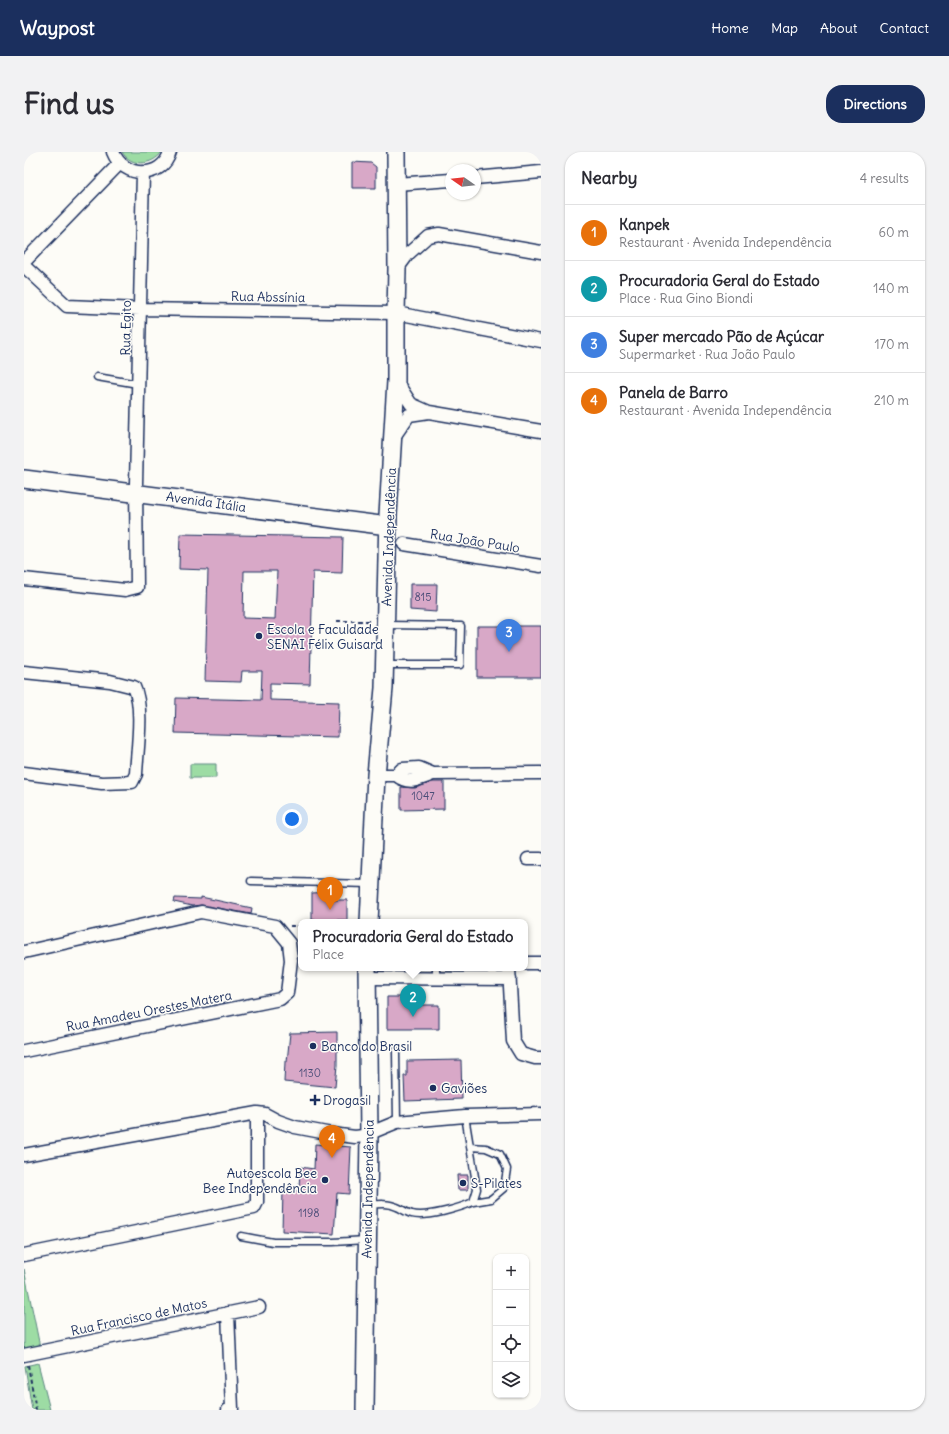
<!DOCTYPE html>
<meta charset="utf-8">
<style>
body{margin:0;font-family:Delius,sans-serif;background:#f2f2f3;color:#2b2b33}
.controls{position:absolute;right:12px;bottom:12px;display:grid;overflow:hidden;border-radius:8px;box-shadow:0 1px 3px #0004}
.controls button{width:36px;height:36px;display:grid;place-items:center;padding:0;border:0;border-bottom:1px solid #e1e1e2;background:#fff;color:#2b2b33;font:20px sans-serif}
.compass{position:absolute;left:421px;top:12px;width:36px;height:36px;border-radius:50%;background:#fff;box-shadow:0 1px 3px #0004;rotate:284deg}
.you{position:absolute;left:268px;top:667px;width:14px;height:14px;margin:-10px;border:3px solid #fff;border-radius:50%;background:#1a73e8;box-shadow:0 0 0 6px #1a73e833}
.badge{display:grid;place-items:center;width:26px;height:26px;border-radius:50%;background:#1b2f5e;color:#fff;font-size:13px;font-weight:700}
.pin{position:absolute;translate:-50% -33px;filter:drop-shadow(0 1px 2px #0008)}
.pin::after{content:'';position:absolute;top:21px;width:14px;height:12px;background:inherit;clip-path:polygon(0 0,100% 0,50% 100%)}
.popup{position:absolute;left:274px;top:767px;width:230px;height:52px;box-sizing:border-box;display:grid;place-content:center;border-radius:8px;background:#fff;filter:drop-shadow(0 1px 3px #0005);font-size:13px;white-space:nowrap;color:#7c7c81}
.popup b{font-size:15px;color:#2b2b33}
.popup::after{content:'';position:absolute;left:50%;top:100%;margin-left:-8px;border:8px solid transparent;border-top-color:#fff}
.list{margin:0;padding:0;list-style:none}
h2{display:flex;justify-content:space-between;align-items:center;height:52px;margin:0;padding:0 16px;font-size:17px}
h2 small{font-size:13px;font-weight:400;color:#7c7c81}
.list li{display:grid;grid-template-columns:26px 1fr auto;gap:12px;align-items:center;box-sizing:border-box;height:56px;padding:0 16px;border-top:1px solid #e1e1e2}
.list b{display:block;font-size:15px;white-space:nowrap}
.list p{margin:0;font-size:13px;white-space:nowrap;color:#7c7c81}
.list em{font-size:13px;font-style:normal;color:#7c7c81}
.icon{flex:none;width:22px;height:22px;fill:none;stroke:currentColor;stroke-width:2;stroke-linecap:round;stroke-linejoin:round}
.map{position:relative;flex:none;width:517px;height:1258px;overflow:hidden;border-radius:16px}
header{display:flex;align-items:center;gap:24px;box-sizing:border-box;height:56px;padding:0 20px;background:#1b2f5e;color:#fff}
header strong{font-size:19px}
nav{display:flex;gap:22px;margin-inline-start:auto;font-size:14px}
.intro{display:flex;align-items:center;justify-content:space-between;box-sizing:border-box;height:96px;padding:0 24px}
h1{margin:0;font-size:28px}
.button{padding:10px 18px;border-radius:16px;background:#1b2f5e;color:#fff;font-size:14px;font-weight:700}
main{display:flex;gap:24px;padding:0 24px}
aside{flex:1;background:#fff;border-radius:16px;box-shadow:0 1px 3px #0004}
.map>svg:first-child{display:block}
.green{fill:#9ddca4;stroke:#5c8681}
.building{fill:#d8a8c7;stroke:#1b2f5e;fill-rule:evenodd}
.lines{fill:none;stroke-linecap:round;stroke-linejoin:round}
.service-casing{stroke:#1b2f5e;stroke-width:9}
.minor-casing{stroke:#1b2f5e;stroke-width:15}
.secondary-casing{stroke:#1b2f5e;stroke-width:20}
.path{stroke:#1b2f5e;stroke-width:2;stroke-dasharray:4 3;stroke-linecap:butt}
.service{stroke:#fdfcf7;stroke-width:6}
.minor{stroke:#fdfcf7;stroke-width:12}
.secondary{stroke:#fdfcf7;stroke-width:17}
.poi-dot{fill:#1b2f5e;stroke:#fdfcf7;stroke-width:1.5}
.labels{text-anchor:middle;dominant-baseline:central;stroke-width:3;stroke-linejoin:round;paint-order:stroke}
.number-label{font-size:11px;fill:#4a4d78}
.street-label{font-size:13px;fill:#1b2f5e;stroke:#fdfcf7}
.poi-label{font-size:13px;fill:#1b2f5e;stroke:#fdfcf7;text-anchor:start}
</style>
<header>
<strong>Waypost</strong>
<nav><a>Home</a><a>Map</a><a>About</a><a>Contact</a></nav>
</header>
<div class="intro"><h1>Find us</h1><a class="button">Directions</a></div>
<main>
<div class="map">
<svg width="517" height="1258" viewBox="0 0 517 1258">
<rect width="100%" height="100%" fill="#fdfcf7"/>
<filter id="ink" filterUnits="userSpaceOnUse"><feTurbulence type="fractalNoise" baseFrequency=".025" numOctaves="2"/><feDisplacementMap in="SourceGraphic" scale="8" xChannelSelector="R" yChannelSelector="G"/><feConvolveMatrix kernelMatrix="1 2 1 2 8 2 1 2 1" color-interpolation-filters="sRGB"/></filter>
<g filter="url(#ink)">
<path class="green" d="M98 0H138C128 14 107 15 98 0Z
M166 612H192V626H166Z
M0 1117 16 1195 0 1199Z
M14 1211 26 1258H8L1 1214Z"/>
<path class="building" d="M328 10 347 11 352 15V36H328Z
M156 382 319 385 318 421 289 420 286 532 246 531V548L315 550 314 585 151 581 152 546 237 548 238 519H218L217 530 181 529 184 418 155 417ZM220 419H253L251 467 219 466Z
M386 432H413L412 460 386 458Z
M453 474H517V525H453Z
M408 630H420V657L377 658V635L391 636Z
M310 740V748H323V768H288V741Z
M177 745 228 756 227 762 178 753 168 754 150 750 151 746 177 747Z
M363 845H389V853H415V877H363Z
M313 880V913L311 935 260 930 261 910H263L266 881Z
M437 908 438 947 381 949 380 924H383V909Z
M291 992 327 995 325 1042 313 1041 310 1082 258 1079 259 1038 275 1039 276 1015 290 1017Z
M433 1023H444V1038H434Z"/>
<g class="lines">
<defs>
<path id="service" d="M73 225 114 232
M362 513H436L437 474 363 473
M227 729 345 732
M412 816V826
M372 899 373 970
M446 995 462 996 476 1002 483 1017 480 1036 467 1047 449 1050
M345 1053C355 1052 365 1051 373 1055 378 1057 383 1061 388 1062 402 1066 436 1056 449 1050L453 1037 441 964
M217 1084 249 1090H309L342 1088"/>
<path id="minor" d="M89 0C99 26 138 28 146 0
M451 26 517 20
M372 32 427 28
M0 110 96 11
M0 114 43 154 116 157 372 161 517 189
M373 117 384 102 404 84 415 82 517 100
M372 229 387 252 405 260 517 279
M369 286 385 263 405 260
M380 392 517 414
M0 427 101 438 113 435 112 332 119 20
M0 520 86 529 110 535C120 555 113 599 112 622L108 630 78 631 0 621
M352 623H372L378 617 395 616 409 622
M372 623C384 633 395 628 409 622L517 621
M504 707H517
M0 800 177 760 251 774 265 791 267 808 263 841 256 847 0 899
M501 811H517
M485 816 489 889 497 902 511 906H517
M343 826 486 827
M0 1003 233 961 241 962 254 969 271 975 308 982 331 985 339 984 373 970 441 964 517 962
M0 1103 230 1056 233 1050V961
M204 1161 208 1257 204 1258
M0 1203 235 1155"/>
<path id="secondary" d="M0 327 364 374
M345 770 352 623 360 536 364 363 372 229V161L373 117 372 0
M341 1258 345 982 343 816"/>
</defs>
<use href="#service" class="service-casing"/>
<use href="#minor" class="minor-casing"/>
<use href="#secondary" class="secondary-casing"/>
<path class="path" d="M313 469H348
M266 774H277
M4 1213 12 1258"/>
<use href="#service" class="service"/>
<use href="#minor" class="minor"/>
<use href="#secondary" class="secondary"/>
</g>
</g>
<g class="poi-dot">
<circle cx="235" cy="484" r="4"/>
<circle cx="289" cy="894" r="4"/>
<circle cx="409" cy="936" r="4"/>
<path d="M289 942h4v4h4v4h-4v4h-4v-4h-4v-4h4z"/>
<circle cx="301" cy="1028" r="4"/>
<circle cx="439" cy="1031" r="4"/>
</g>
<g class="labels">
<g class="number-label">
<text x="399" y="445">815</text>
<text x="399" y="644">1047</text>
<text x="286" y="921">1130</text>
<text x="285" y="1061">1198</text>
</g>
<g class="street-label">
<text transform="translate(244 145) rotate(1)">Rua Abssínia</text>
<text transform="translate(102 176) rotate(-89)">Rua Egito</text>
<text transform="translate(182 350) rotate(8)">Avenida Itália</text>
<text transform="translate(365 385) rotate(-88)">Avenida Independência</text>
<text transform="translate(451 389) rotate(9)">Rua João Paulo</text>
<text transform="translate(125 859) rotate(-11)">Rua Amadeu Orestes Matera</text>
<text transform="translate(344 1037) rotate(-89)">Avenida Independência</text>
<text transform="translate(115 1165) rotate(-12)">Rua Francisco de Matos</text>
</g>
<g class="poi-label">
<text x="243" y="477">Escola e Faculdade<tspan x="243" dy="15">SENAI Félix Guisard</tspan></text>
<text x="297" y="894">Banco do Brasil</text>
<text x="417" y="936">Gaviões</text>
<text x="299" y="948">Drogasil</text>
<text x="293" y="1021" text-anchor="end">Autoescola Bee<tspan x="293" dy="15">Bee Independência</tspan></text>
<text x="447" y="1031">S-Pilates</text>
</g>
</g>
</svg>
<div class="controls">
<button>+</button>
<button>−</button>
<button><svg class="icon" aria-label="locate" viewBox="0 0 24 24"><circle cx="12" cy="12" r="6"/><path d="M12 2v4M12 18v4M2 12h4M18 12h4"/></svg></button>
<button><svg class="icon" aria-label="layers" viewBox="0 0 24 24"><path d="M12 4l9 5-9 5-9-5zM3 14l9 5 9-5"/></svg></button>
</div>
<svg class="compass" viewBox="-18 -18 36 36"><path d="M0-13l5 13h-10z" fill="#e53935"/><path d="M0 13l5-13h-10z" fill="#7c7c81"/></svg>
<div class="you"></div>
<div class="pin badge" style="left:306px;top:758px;background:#e8710a">1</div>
<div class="pin badge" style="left:389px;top:865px;background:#0f9aa8">2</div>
<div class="popup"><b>Procuradoria Geral do Estado</b>Place</div>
<div class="pin badge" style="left:485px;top:500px;background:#3f7fe0">3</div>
<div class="pin badge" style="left:308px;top:1006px;background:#e8710a">4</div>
</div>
<aside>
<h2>Nearby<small>4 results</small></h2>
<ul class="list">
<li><span class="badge" style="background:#e8710a">1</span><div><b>Kanpek</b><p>Restaurant · Avenida Independência</p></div><em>60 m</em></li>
<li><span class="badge" style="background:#0f9aa8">2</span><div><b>Procuradoria Geral do Estado</b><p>Place · Rua Gino Biondi</p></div><em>140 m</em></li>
<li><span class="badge" style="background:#3f7fe0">3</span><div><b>Super mercado Pão de Açúcar</b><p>Supermarket · Rua João Paulo</p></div><em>170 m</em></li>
<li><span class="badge" style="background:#e8710a">4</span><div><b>Panela de Barro</b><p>Restaurant · Avenida Independência</p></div><em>210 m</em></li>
</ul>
</aside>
</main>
